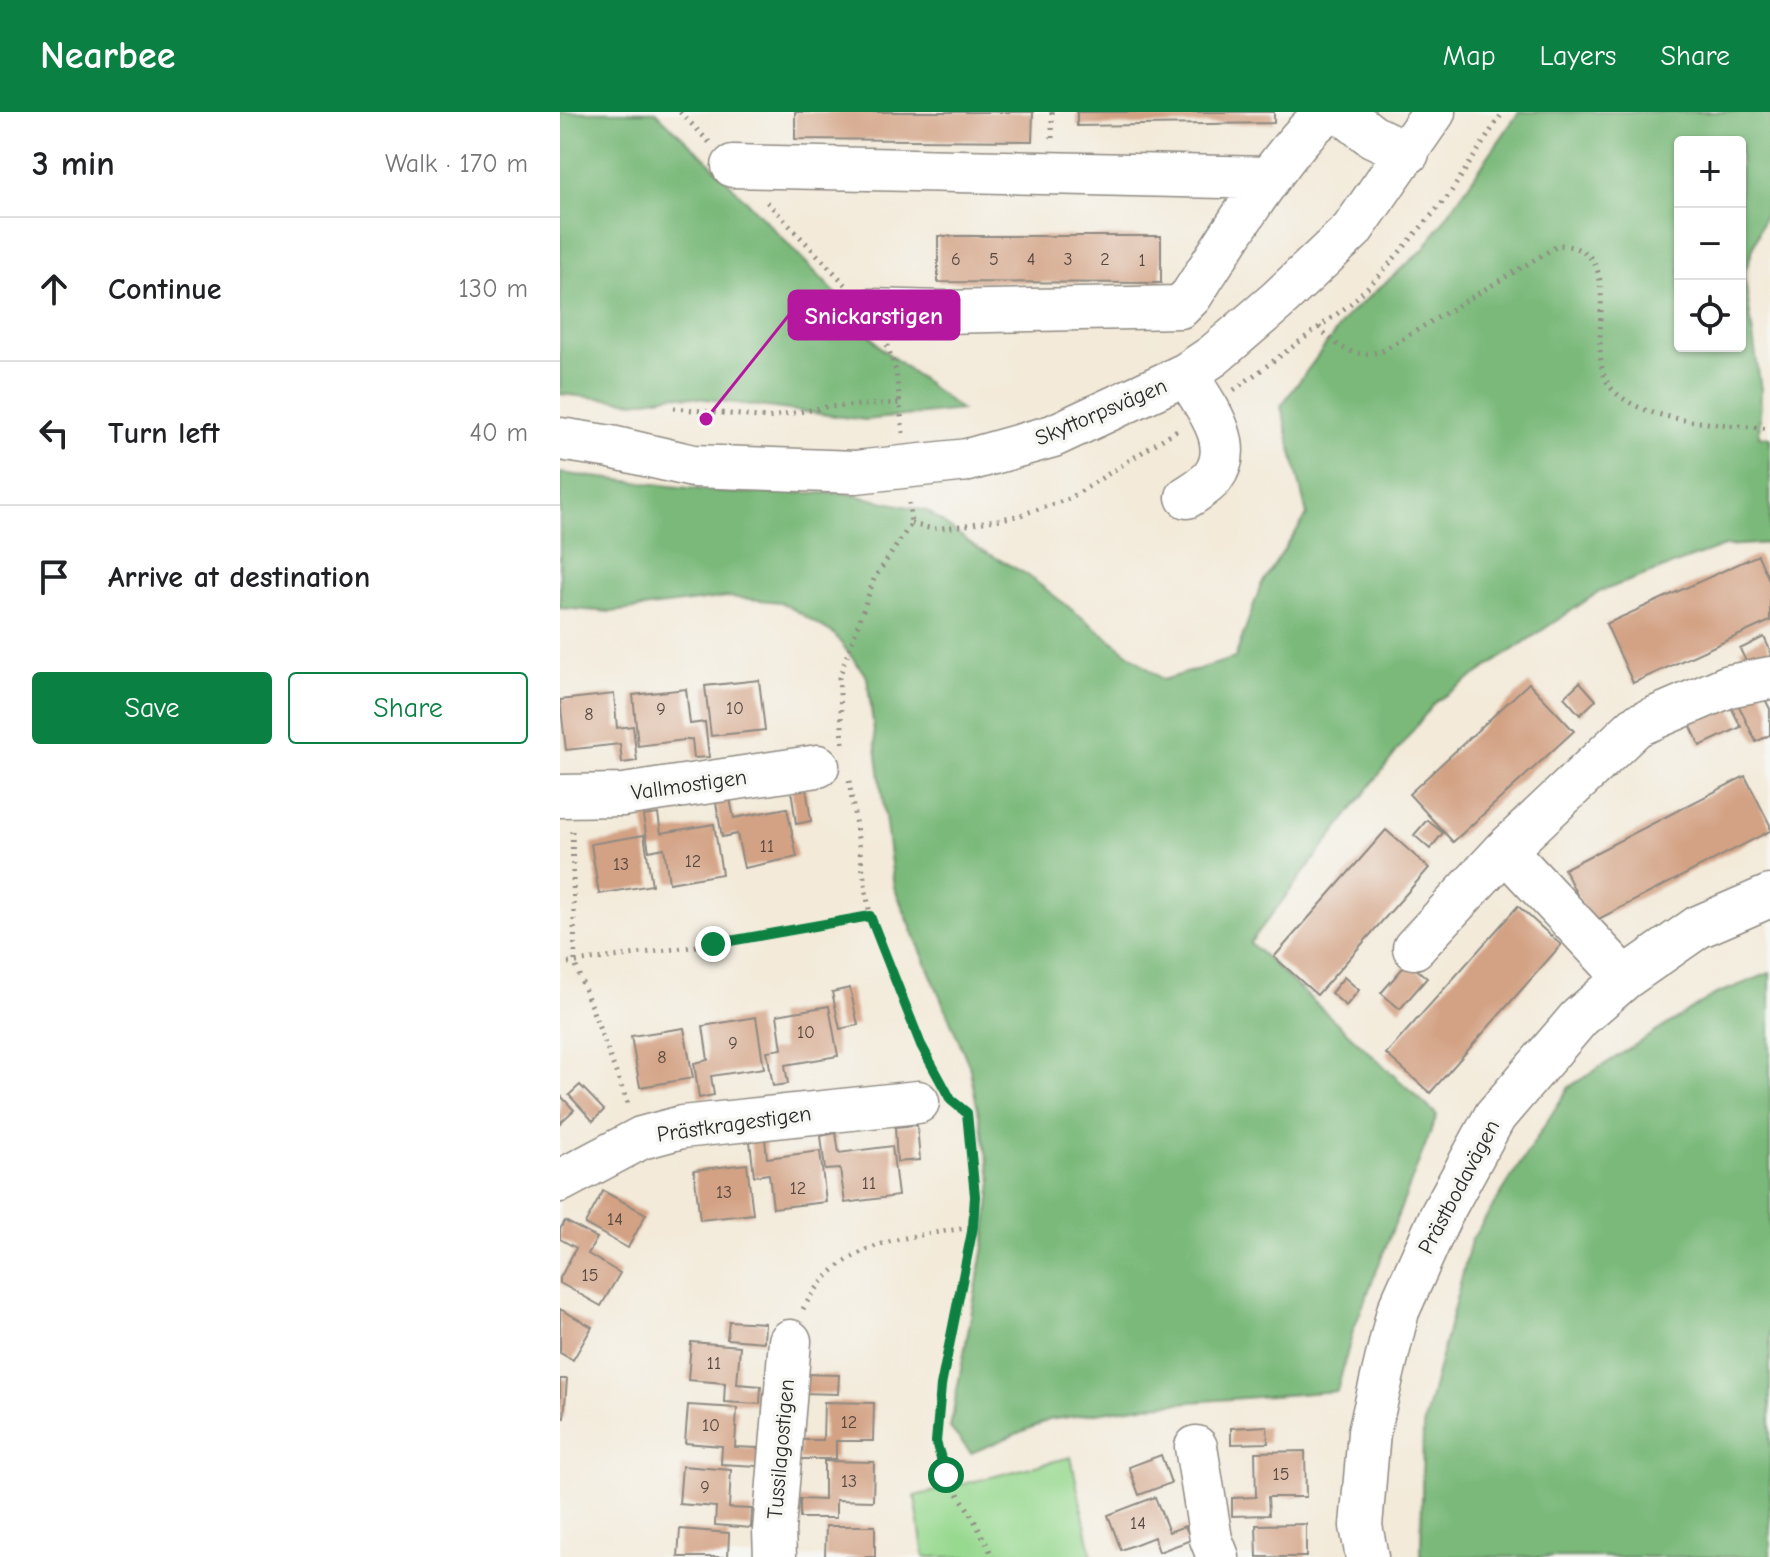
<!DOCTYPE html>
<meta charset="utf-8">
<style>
body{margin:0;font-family:"Comic Neue",sans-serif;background:#f6f6f6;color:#202124}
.controls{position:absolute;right:24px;top:24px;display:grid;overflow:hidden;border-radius:8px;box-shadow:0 2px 6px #0004}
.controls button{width:72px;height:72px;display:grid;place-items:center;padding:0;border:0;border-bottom:2px solid #e0e0e0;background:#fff;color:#202124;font:40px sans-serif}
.stop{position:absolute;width:24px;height:24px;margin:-18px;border:6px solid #0b8043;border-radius:50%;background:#fff}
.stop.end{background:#0b8043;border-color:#fff;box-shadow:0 2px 8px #0008}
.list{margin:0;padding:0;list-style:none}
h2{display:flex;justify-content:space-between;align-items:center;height:104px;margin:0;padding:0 32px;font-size:34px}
h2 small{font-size:26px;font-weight:400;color:#757577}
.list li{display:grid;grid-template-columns:52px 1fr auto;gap:24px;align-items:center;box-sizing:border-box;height:144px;padding:0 32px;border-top:2px solid #e0e0e0}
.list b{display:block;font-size:30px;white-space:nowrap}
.list em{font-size:26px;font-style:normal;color:#757577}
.actions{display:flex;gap:16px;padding:24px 32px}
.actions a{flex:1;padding:18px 0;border:2px solid #0b8043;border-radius:8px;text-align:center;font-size:28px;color:#0b8043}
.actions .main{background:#0b8043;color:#fff}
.icon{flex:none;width:44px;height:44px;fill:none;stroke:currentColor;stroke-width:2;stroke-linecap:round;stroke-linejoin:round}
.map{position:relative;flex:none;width:1210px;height:1445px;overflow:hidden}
header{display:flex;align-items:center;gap:48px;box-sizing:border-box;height:112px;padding:0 40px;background:#0b8043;color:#fff}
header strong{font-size:38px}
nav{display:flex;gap:44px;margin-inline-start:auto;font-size:28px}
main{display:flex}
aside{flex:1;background:#fff}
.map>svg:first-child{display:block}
.green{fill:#98d990;stroke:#62825e;stroke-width:2}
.forest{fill:#7ab97a;stroke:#527252;stroke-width:2;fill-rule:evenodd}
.building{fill:#d3a183}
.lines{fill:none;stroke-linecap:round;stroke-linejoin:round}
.minor-casing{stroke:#8f8a82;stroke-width:45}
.path{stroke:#8f8a82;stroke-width:5;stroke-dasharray:2 6;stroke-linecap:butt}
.minor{stroke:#fff;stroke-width:42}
.minor-bridge-casing{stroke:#8f8a82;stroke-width:45;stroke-linecap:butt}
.minor-bridge{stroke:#fff;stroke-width:42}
.route{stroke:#0b8043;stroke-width:10}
.labels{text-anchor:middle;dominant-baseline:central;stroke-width:7;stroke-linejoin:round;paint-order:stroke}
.number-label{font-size:18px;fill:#554841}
.street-label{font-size:22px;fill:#2b2b2b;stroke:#f6f6f2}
.leader{fill:none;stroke:#b5179e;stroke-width:3}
.callout-dot{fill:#b5179e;stroke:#f6f6f2;stroke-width:3}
.callout{fill:#b5179e;stroke:#b5179e;stroke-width:3}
.callout-label{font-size:24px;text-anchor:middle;font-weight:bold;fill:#fff}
</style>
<header>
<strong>Nearbee</strong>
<nav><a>Map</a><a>Layers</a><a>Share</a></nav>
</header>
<main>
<aside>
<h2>3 min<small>Walk · 170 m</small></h2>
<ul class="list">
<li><svg class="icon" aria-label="ahead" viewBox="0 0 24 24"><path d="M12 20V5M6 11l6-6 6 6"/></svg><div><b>Continue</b></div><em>130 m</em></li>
<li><svg class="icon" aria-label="left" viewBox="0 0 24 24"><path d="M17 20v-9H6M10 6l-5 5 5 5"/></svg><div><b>Turn left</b></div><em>40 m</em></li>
<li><svg class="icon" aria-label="arrive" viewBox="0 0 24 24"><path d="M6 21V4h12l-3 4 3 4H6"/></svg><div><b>Arrive at destination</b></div></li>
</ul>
<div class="actions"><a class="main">Save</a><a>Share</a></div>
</aside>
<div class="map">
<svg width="1210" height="1445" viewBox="0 0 1210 1445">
<rect width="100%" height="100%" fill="#f6f6f2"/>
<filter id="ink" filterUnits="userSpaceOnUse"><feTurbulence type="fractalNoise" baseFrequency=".0125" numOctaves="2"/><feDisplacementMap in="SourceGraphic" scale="16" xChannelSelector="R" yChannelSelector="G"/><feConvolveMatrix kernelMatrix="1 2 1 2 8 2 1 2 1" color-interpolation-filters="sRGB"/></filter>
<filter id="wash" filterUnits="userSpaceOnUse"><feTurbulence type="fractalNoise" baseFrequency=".006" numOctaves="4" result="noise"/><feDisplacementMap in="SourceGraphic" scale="32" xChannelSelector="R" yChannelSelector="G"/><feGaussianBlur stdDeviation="1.8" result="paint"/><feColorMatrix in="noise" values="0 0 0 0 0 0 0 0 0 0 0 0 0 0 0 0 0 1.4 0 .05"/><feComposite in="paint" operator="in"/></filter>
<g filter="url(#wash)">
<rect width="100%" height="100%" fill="#f3ead9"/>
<path class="green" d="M511 1345 532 1445H364L355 1384Z"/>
<path class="forest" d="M0 0H96L150 51 282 188 321 236 401 298 305 308 115 283 75 290 0 282Z
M959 0H1210V87L1184 163 1201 278 1199 324 1210 326V431L1164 434 1039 480 874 591 690 831 877 1003 793 1219 777 1279 590 1293 489 1308 411 1341 390 1316 425 1129 432 1069 409 953 334 775 307 565 274 522 221 490 168 485 51 500 0 496V361L171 381H284L367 399 416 435 466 462 603 568 675 546 701 473 747 403 721 294 788 203 863 138ZM1120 30H1180V234H1120Z
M1210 861V1445H861L863 1315 911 1129 1009 975 1154 883Z"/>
<g id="blocks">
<path class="building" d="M235 0H473L472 29 235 27Z
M517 0H714V11L517 14Z
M378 124H601V171L378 170Z
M1198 443 1210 470V509L1073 571 1046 512Z
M1204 525 1210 538V550L1191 560 1180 537Z
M199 568 205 618 151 624 145 574Z
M1020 570 1036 588 1020 603 1004 585Z
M969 571 1014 619 893 730 849 682Z
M126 577 130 612 145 610 149 645 134 646 132 627 78 634 73 583Z
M1200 577 1210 597V623L1196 630 1176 588Z
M54 582 57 616 73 614 77 649 62 651 60 632 6 638 0 588Z
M1169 591 1181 615 1140 634 1129 610Z
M1185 664 1210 713V719L1031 811 1004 757Z
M246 675 251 709 236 712 231 677Z
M170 687 174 706 227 696 237 745 184 756 177 722 162 725 156 691Z
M98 702 101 721 154 712 162 762 109 771 104 736 89 739 83 704Z
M867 708 883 721 870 737 854 723Z
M826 718 869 756 757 883 714 845Z
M84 723 92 773 39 782 31 732Z
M958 794 1001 833 870 981 826 942Z
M848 850 867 866 840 897 821 881Z
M784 865 799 878 786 894 771 881Z
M290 876 298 913 280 917 272 880Z
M269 894 278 944 225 953 228 972 213 974 207 939 222 937 217 903Z
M196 905 204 956 151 964 154 983 139 986 134 951 148 948 143 914Z
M124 916 133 966 80 975 71 924Z
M20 973 44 998 33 1009 9 983Z
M0 983 14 998 0 1011Z
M357 1013 360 1048 337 1050 335 1015Z
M276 1021 279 1041 332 1034 338 1084 285 1091 280 1057 265 1058 261 1024Z
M205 1027 207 1046 260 1039 266 1090 213 1096 209 1062 194 1064 190 1029Z
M187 1052 193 1102 140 1108 134 1058Z
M43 1079 86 1102 68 1136 25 1112Z
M5 1109 37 1126 28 1142 60 1161 41 1194 0 1171V1166L16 1136 0 1127V1117Z
M0 1197 32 1215 13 1248 0 1241Z
M169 1209 205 1211 204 1230 167 1227Z
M131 1230 180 1234 177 1272 201 1274 200 1292 164 1290 165 1271 128 1268Z
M243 1262 279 1263 278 1282 242 1281Z
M0 1267H7L4 1306 0 1305Z
M264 1290 314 1291 313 1329H276V1347H239L240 1328H263Z
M128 1293 177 1296 175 1335 198 1336 197 1354 161 1352 162 1334 125 1331Z
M707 1314 708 1331 671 1332V1316Z
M745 1339 746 1385H708L709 1403 672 1404V1386L696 1385 695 1340Z
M601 1343 611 1371 579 1383 569 1355Z
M264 1349 314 1350 313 1389 276 1388V1406H240V1387L264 1388Z
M122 1354 171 1358 169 1396 192 1397 191 1416 155 1413 156 1395 119 1392Z
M595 1385 609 1420 625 1414 631 1428 599 1440 594 1425 561 1438 548 1403Z
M746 1412V1445H697L696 1413Z
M266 1414H315V1445H265Z
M120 1417 169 1421 168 1445H118Z"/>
</g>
</g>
<g filter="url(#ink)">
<use href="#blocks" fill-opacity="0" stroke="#8f8a82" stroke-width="2"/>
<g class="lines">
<defs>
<path id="minor" d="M781 0 812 24 848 41
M173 54 709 66
M310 198 381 200 620 195 631 184C656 146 734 16 771 0
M626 262C644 292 678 332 653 365 647 373 636 379 627 385
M0 327 51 335 133 354 296 360
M408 348 493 324 626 262 653 244 717 189 792 118 874 0
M0 684 63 683 258 654
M854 836 945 738
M1065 866 945 738 1076 614 1169 574 1210 566
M0 1069 81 1026 122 1015 358 990
M636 1335 651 1427 658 1445
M215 1445 214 1418 230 1229
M807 1445 801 1414 809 1320 838 1199 881 1103 935 1004 1019 906 1065 866 1138 815 1210 784"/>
</defs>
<use href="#minor" class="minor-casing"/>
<path class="path" d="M120 0 150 31
M492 0V27
M207 90 286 173
M759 215C777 236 794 247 822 239L999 133C1075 137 1018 239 1052 277 1086 313 1164 311 1210 317
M327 233 336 259 343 321
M674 278 789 193 819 164 889 83 943 0
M114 296 207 306 266 295 341 291
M351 412 373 417 401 414 457 404 509 387 620 316
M283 631 279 566 314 467 351 412 349 391
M289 669 310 804 361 933 376 960
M12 719 15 852 69 995
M0 852 153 832 310 804
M393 989 407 1001 415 1084 413 1115 381 1274 376 1330 386 1363 411 1402 433 1445
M243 1197C282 1128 341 1126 413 1115"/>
<use href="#minor" class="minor"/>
<defs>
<path id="minor-bridge" d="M296 360 408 348"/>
</defs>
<use href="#minor-bridge" class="minor-bridge-casing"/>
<use href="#minor-bridge" class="minor-bridge"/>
</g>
</g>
<g class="lines" filter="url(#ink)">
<path class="route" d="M153 832 310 804 361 933 391 988 407 1001 415 1084 413 1115 381 1274 376 1330 386 1363"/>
</g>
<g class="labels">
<g class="number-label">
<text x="396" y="147">6</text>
<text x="434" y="147">5</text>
<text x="471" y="147">4</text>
<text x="508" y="147">3</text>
<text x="545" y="147">2</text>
<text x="582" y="148">1</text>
<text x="175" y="596">10</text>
<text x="101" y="597">9</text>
<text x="29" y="602">8</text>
<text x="207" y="734">11</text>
<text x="133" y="749">12</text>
<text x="61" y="752">13</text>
<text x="246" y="920">10</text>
<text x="173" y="931">9</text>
<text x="102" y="945">8</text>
<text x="309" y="1071">11</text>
<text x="238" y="1076">12</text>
<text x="164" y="1080">13</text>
<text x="55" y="1107">14</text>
<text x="30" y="1163">15</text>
<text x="154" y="1251">11</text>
<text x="289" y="1310">12</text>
<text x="151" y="1313">10</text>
<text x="721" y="1362">15</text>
<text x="289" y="1369">13</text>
<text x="145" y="1375">9</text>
<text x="578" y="1411">14</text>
</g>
<g class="street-label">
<text transform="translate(541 300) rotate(-23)">Skyttorpsvägen</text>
<text transform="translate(129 673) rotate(-8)">Vallmostigen</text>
<text transform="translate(174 1012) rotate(-8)">Prästkragestigen</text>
<text transform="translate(899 1075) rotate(-62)">Prästbodavägen</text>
<text transform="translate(221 1337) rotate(-85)">Tussilagostigen</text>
</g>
</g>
<path class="leader" d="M146 307L229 203"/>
<circle class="callout-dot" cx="146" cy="307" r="8"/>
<rect class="callout" x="229" y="179" width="170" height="48" rx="8"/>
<g class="callout-label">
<text x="314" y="212">Snickarstigen</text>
</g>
</svg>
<div class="controls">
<button>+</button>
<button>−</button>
<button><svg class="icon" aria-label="locate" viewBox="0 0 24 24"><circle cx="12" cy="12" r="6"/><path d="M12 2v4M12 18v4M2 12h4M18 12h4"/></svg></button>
</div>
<div class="stop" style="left:386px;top:1363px"></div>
<div class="stop end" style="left:153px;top:832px"></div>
</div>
</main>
